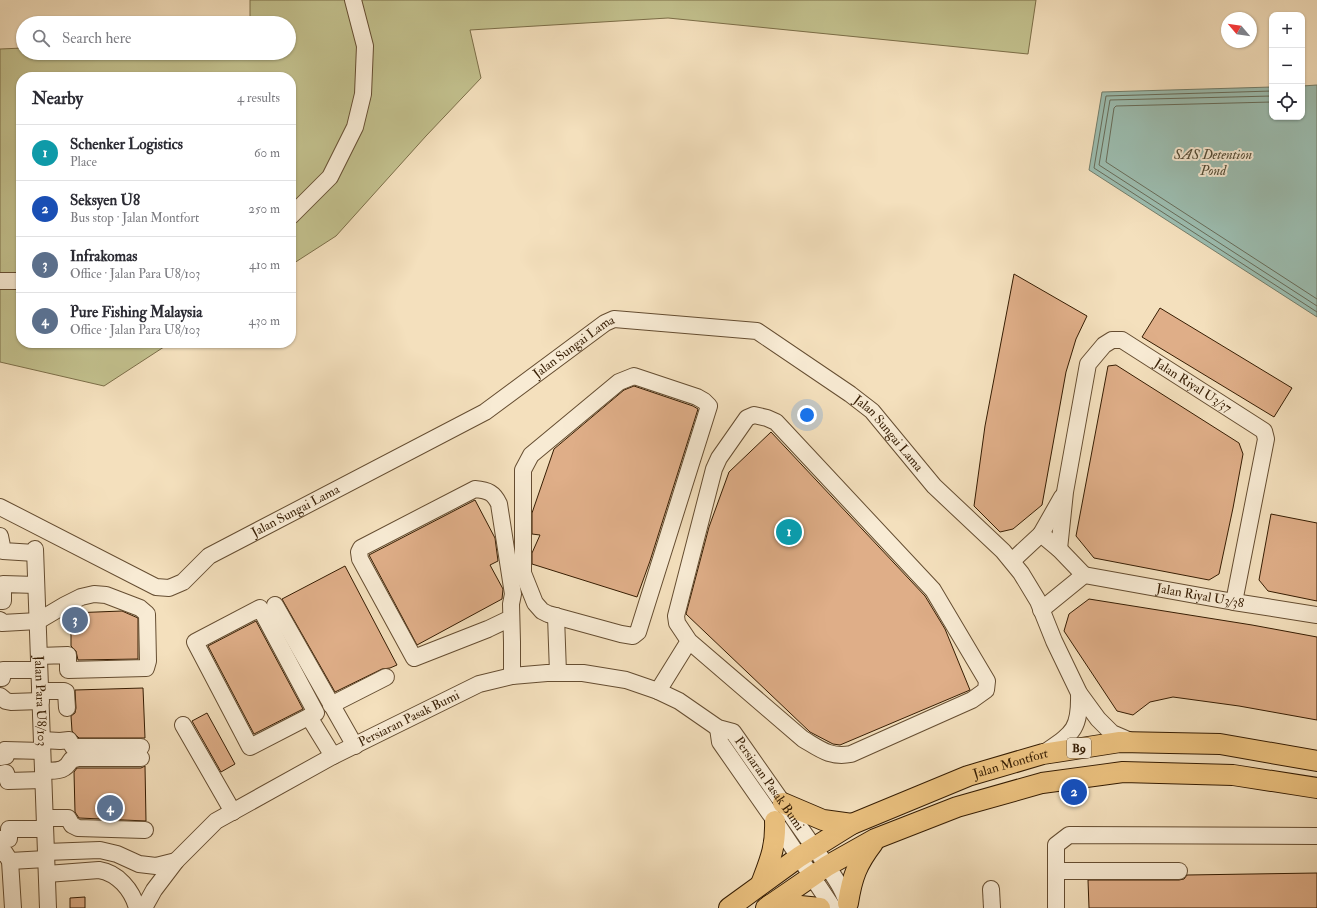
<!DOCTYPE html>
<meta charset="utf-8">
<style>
body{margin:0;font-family:"IM FELL Double Pica",serif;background:#f7f7f7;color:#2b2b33}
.controls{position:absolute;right:12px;top:12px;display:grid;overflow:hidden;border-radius:8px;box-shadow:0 1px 3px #0004}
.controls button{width:36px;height:36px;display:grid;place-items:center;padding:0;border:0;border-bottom:1px solid #e1e1e2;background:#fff;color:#2b2b33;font:20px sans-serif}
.compass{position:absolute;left:1221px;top:12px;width:36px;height:36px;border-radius:50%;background:#fff;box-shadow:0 1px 3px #0004;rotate:299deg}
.you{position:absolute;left:807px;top:415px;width:14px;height:14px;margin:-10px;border:3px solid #fff;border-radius:50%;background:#1a73e8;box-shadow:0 0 0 6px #1a73e833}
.badge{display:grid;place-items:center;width:26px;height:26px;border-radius:50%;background:#8f2418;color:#fff;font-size:13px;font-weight:700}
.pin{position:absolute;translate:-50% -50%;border:2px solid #fff;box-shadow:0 1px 4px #0006}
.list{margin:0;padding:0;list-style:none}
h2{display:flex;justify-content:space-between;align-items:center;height:52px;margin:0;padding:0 16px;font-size:17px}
h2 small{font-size:13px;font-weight:400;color:#7c7c81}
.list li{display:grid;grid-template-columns:26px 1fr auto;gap:12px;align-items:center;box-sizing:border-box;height:56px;padding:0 16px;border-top:1px solid #e1e1e2}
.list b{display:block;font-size:15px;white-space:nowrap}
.list p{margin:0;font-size:13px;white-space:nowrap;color:#7c7c81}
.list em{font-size:13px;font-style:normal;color:#7c7c81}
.icon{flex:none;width:22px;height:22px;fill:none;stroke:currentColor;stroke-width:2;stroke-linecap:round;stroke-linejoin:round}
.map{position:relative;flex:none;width:1317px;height:908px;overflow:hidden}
.search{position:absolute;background:#fff;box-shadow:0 1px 3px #0004;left:16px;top:16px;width:280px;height:44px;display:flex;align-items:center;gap:10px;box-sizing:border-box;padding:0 14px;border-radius:22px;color:#7c7c81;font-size:15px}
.panel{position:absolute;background:#fff;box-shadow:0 1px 3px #0004;left:16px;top:72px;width:280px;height:276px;border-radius:16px}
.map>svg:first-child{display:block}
.green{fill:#c2c08d;stroke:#7c6e48}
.water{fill:#9cbdb0;stroke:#737d6a}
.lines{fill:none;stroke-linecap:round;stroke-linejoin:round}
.shore{stroke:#686c59;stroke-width:1}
.building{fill:#dfae88;stroke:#351c02}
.minor-casing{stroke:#654d31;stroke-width:18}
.major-casing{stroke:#351c02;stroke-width:22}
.minor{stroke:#f8ebd4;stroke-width:16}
.major{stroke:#eac07e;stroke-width:20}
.labels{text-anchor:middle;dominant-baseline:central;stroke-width:4;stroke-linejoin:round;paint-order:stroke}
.shield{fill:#f8ebd4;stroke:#705a41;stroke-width:1}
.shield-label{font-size:12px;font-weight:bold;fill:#351c02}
.street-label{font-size:13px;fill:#351c02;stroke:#f8ebd4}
.water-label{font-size:14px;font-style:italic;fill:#544c36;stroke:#f8ebd4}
</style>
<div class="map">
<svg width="1317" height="908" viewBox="0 0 1317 908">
<rect width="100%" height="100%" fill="#f4e0bd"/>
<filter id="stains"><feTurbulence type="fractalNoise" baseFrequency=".005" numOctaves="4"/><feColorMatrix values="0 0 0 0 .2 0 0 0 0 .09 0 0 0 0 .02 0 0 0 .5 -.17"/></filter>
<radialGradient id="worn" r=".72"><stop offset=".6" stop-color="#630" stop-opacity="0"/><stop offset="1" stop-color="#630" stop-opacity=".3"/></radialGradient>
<path class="green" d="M250 0H1036L1028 54 668 18 470 30 481 78 426 136 336 236 291 265V77H21V343H170L104 386 0 362V49L23 48V53H289V23H250Z"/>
<path class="water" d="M1317 85V317L1089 170 1102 92 1272 87V117H1302V86Z"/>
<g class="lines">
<path class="shore" d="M1272 91 1106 96 1094 168 1317 312
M1272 96 1110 100 1099 165 1317 306
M1272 102 1116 106 1114 108 1106 162 1317 299"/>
</g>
<path class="building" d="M1014 274 1087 316 1076 339 1066 372 1042 505 1013 529 1000 532 974 506 985 426Z
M1160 308 1292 388 1274 417 1142 337Z
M1116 365 1239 443 1243 454 1233 508 1219 574 1209 580 1094 558 1076 536 1108 366Z
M634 386 693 406 698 409 650 561 637 597 532 564V553L540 535 532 534V513L554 449 624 390Z
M771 432 925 596 945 629 970 690 840 745 833 744 810 732 686 614 709 527 729 472Z
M475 500 495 538 498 561 490 565 503 589 502 599 417 645 369 555Z
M1271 514 1317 523V601L1268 591 1259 580Z
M345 566 397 665 390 668 382 669 335 692 282 599Z
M1089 599 1252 625 1317 637V720L1239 706 1173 697 1150 702 1133 715 1117 711 1064 631 1069 614Z
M122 611 138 618V659L78 660 76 651 71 646V613Z
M256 621 303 709 254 734 208 646Z
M143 688 145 738H79L72 731 71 716 75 713 76 708 75 690Z
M207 713 235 764 221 772 192 721Z
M145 766 146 821 79 818 75 812 74 772 77 768H141Z
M1317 873V908H1089L1088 880H1179L1184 879 1187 875Z
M85 897V908H70V898Z"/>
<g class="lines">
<defs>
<g id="minor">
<path d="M291 216 330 177 355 127 363 94 365 46 353 0"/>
<path d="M0 281H21"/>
<path d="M634 376 697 397 704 401 709 406 638 632 633 636 621 634 548 614 542 611 535 603 523 573V470L531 455 619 382Z"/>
<path id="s1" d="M0 507 156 587 169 588 183 582 209 556 485 412 605 323 614 319 757 331 850 394 872 411 934 486 1003 551 1021 573 1038 601 1054 641 1079 693 1098 719 1112 733 1133 742"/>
<path d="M1041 534 1062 497"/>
<path d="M0 536 3 551 35 553"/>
<path id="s2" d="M35 549 48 908"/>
<path id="s3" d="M1059 549 1065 492 1088 364 1104 345 1112 340H1122L1264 431 1266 439 1234 602"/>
<path d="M1012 561 1041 534 1059 549 1084 575 1041 610"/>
<path id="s4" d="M1084 575 1234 602 1317 615"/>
<path d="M0 601H3V584L36 585"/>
<path d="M275 605 355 746"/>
<path d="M260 608 316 713 250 747 195 642Z"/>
<path d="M556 616 558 673"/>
<path d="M511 618 488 629 414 658 360 559 359 552 361 548 475 489C488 490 494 493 499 504L513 594 511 604 512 642V676"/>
<path d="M0 620 2 623 38 621 65 605 81 597 94 594 106 595 140 608 147 614 148 661 146 668 68 670V655L39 656"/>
<path d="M0 678H2L3 670H39"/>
<path d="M40 691H64L66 692 67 708"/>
<path d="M658 691 689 641 803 739C820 749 830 758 851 754L972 700 986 690 987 681 933 590 776 422 767 418 754 415 747 418 719 458 714 469 676 616 677 623 689 641"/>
<path d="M0 696 6 701 11 702 41 701"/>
<path d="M331 705 386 677"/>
<path d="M309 717 333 756"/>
<path d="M183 725 233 812"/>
<path d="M718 728 720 742 775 821 833 908"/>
<path d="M42 740 60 741 69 740 73 747H141"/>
<path d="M1044 753C1073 733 1080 730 1079 693"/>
<path d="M0 757 6 756 5 750 42 751"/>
<path d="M43 771C56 770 64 773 71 760L78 758H141"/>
<path d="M0 774 6 773 8 781 43 780"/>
<path d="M45 818H68L72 825 78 828 145 830"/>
<path d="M0 839H9V829H45"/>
<path d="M46 852 100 850 117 854 139 864 156 866 176 861"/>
<path d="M0 853H5L10 861 13 908"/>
<path d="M10 861 46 859"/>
<path d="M1056 871H1179"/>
<path d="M47 874 99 870C118 873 132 890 137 908"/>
<path d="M991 889 992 908"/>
<path id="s5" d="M144 908 154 890 176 861 216 821 333 756 479 684 512 676 547 673H583L626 680 658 691 679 701 718 728 733 732 827 866C835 878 846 893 848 908"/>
<path d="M1056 908V845L1069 835 1317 836"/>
</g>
<g id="major">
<path d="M783 803 823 820 852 824"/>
<path d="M761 884C770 860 776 847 775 821"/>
<path d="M848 903C852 877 857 864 873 843"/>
<path d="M770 905H790L820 908"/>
<path id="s6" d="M729 908 799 857 852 824 968 776 1043 754 1120 742 1220 744 1317 761"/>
<path d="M766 908 827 866 875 839 957 807 1042 783 1123 772 1233 775 1317 788"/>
</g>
</defs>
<use href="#minor" class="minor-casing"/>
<use href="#major" class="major-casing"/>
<use href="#minor" class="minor"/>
<use href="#major" class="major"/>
</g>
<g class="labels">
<rect class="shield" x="1067" y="738" width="24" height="20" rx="3"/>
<g class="shield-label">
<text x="1079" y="748">B9</text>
</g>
<g class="street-label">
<text stroke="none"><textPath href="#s1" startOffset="662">Jalan Sungai Lama</textPath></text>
<text stroke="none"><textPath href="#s3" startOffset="316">Jalan Riyal U3/37</textPath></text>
<text stroke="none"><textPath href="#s1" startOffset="1022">Jalan Sungai Lama</textPath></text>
<text stroke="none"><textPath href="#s1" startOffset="338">Jalan Sungai Lama</textPath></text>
<text stroke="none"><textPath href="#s4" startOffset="118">Jalan Riyal U3/38</textPath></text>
<text stroke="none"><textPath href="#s2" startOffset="152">Jalan Para U8/103</textPath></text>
<text stroke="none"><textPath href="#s5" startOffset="332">Persiaran Pasak Bumi</textPath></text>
<text stroke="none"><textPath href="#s6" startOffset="319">Jalan Montfort</textPath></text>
<text stroke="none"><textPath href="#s5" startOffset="742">Persiaran Pasak Bumi</textPath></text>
</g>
<g class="water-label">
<text x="1213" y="154">SAS Detention<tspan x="1213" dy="16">Pond</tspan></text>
</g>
</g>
<rect width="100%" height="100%" filter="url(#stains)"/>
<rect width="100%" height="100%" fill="url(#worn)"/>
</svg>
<div class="controls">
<button>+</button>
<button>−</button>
<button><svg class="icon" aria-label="locate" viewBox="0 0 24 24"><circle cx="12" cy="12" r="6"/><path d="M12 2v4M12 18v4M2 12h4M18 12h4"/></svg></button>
</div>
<svg class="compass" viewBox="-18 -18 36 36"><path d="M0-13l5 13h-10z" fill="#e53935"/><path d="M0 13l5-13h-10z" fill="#7c7c81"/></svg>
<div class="you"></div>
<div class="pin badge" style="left:789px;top:532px;background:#0f9aa8">1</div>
<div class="pin badge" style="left:1074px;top:792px;background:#1a4fb4">2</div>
<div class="pin badge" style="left:75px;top:620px;background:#5c6f8a">3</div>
<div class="pin badge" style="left:110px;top:808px;background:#5c6f8a">4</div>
<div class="search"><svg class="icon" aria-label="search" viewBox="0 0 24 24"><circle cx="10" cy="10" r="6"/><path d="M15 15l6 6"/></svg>Search here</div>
<section class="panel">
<h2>Nearby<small>4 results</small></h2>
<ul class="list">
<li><span class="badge" style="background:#0f9aa8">1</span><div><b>Schenker Logistics</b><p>Place</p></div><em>60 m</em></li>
<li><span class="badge" style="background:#1a4fb4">2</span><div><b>Seksyen U8</b><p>Bus stop · Jalan Montfort</p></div><em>250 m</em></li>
<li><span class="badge" style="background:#5c6f8a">3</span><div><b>Infrakomas</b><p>Office · Jalan Para U8/103</p></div><em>410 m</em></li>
<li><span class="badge" style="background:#5c6f8a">4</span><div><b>Pure Fishing Malaysia</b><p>Office · Jalan Para U8/103</p></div><em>430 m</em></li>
</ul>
</section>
</div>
